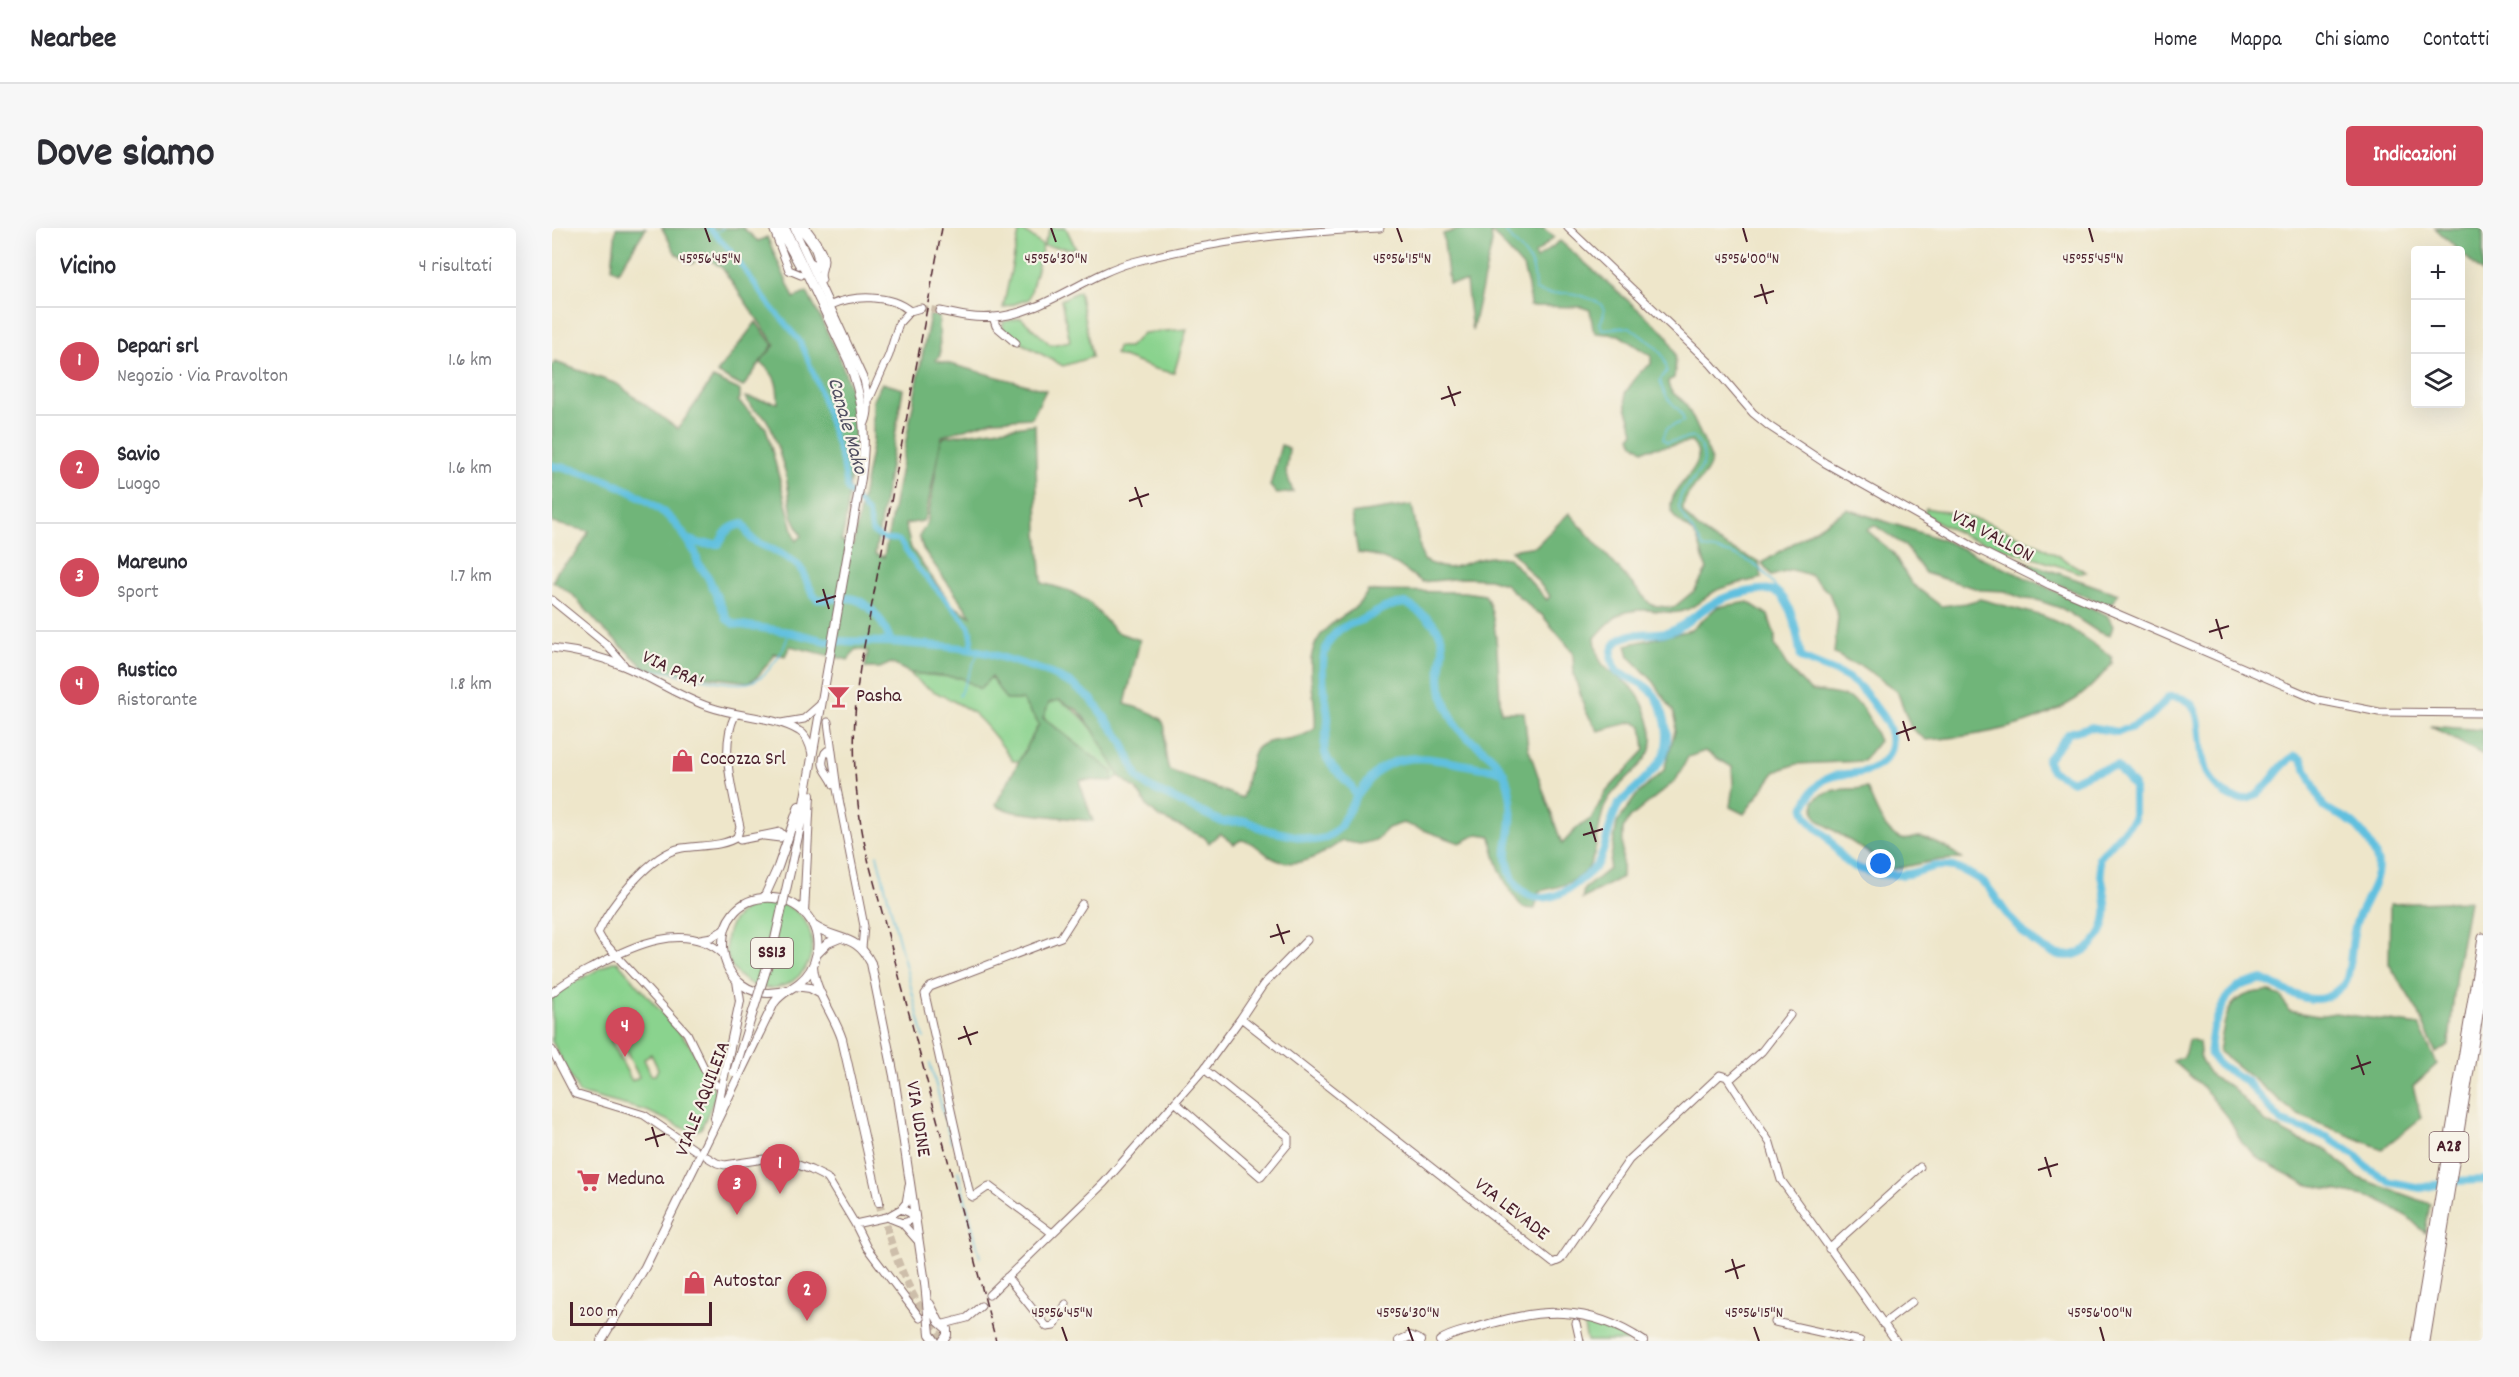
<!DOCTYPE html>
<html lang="it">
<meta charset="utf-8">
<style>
body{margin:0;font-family:Dekko,sans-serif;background:#f7f7f7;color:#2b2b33}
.controls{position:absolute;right:18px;top:18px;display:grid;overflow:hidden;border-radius:6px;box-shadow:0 6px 24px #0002}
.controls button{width:54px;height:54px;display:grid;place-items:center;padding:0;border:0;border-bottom:2px solid #e1e1e2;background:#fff;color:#2b2b33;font:30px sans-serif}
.scale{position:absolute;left:18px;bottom:15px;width:142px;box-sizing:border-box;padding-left:6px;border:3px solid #4a1f2b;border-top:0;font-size:16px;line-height:21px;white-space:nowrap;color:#4a1f2b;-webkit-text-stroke:4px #f7f3e8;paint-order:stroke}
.you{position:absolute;left:1329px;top:636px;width:21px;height:21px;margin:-15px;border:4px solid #fff;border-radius:50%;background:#1a73e8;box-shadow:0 0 0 9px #1a73e833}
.badge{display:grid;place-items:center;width:39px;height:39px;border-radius:50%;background:#d1495b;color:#fff;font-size:20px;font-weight:700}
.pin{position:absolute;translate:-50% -50px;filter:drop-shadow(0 2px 3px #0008)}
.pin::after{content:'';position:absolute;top:32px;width:21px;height:18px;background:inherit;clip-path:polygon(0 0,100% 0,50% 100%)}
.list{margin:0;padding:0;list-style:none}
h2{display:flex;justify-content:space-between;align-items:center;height:78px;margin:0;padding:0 24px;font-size:26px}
h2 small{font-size:20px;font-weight:400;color:#7c7c81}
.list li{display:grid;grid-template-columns:39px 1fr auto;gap:18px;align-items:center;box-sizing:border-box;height:108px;padding:0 24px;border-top:2px solid #e1e1e2}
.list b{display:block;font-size:22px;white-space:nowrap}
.list p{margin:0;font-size:20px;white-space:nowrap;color:#7c7c81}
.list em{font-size:20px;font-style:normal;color:#7c7c81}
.icon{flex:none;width:33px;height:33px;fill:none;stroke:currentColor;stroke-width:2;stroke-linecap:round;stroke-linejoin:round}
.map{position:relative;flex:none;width:1931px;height:1113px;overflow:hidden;border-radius:6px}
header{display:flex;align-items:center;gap:36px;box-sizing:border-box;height:84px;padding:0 30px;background:#fff;border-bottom:2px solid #e1e1e2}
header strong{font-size:28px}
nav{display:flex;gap:33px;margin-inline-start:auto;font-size:21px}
.intro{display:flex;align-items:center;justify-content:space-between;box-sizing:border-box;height:144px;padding:0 36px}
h1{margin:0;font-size:42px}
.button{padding:15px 27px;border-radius:6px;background:#d1495b;color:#fff;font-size:21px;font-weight:700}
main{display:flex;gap:36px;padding:0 36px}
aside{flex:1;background:#fff;border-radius:6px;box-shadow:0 6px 24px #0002}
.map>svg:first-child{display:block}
.green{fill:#8ad38e;stroke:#6a795c;stroke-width:1.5;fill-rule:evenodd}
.forest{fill:#6fb579;stroke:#5c6a52;stroke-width:1.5}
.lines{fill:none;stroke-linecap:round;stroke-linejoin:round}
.stream{stroke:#60c0df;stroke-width:1.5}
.canal{stroke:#60c0df;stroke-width:5}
.river{stroke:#60c0df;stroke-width:8}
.minor-tunnel{stroke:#cdbeaa;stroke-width:7;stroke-dasharray:7 3.5;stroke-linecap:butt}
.major-tunnel{stroke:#cdbeaa;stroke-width:8;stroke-dasharray:8 4;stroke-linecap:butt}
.minor-casing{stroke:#836563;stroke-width:9}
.major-casing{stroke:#836563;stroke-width:10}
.highway-casing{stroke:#836563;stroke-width:11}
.minor{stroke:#fff;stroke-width:7}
.major{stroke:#fff;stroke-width:8}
.highway{stroke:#fff;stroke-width:9}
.rail{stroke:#4a1f2b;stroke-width:1.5;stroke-dasharray:9 4.5;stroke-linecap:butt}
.major-bridge-casing{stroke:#836563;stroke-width:10;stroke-linecap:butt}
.major-bridge{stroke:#fff;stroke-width:8}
.ticks{fill:none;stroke:#4a1f2b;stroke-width:2}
.labels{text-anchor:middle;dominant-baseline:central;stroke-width:4.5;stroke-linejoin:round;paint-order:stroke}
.shield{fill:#f7f3e8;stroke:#7e5f64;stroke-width:1.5}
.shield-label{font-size:18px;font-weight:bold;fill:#4a1f2b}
.street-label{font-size:20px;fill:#4a1f2b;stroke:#f7f3e8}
.poi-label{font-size:20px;fill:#4a1f2b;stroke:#f7f3e8;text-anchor:start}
.water-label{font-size:21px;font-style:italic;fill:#514f61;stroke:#f7f3e8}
.ticks-label{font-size:15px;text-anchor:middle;fill:#4a1f2b;stroke:#f7f3e8;stroke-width:4.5;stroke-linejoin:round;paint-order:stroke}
</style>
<header>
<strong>Nearbee</strong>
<nav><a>Home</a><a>Mappa</a><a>Chi siamo</a><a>Contatti</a></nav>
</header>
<div class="intro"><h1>Dove siamo</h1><a class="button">Indicazioni</a></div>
<main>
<aside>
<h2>Vicino<small>4 risultati</small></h2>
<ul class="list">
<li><span class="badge">1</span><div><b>Depari srl</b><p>Negozio · Via Pravolton</p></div><em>1.6 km</em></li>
<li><span class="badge">2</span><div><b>Savio</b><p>Luogo</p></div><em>1.6 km</em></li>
<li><span class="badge">3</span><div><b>Mareuno</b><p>Sport</p></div><em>1.7 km</em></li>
<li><span class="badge">4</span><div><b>Rustico</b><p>Ristorante</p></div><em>1.8 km</em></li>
</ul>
</aside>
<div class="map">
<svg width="1931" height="1113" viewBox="0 0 1931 1113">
<rect width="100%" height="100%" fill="#f7f3e8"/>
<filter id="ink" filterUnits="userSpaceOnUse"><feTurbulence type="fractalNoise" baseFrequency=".0167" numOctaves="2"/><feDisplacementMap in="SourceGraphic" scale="12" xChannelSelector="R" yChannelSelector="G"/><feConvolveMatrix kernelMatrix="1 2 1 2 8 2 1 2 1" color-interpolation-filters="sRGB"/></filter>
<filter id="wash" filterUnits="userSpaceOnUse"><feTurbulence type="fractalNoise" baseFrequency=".008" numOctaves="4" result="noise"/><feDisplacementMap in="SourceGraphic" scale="24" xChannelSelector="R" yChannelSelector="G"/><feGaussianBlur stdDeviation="1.35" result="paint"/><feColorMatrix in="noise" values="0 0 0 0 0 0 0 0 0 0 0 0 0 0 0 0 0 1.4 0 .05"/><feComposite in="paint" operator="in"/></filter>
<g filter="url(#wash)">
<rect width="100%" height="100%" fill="#eee6ca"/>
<path class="green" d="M468 0 491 18 499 0H514L524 21 491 18 477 71 451 80Z
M527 63 540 129 511 138 473 117 451 102V94L469 90 499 117 518 113 509 72Z
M635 101 622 145 603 141 563 126 565 119H577L591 105Z
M1374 280 1410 287 1436 295 1489 318 1534 344 1529 345 1415 309 1372 287Z
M358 445 409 450 428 461 438 449 470 472 487 496 467 533H461C449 517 437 498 421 485 402 470 373 464 358 445Z
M507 472C538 489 552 516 567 548L560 553V544L491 489 497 475Z
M174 717a43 43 0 1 1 86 0a43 43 0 1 1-86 0Z
M60 734H66L138 817 163 863 164 867 149 901 140 904 95 883 27 865 0 813V770L4 764ZM79 794 82 800 70 807 67 803 57 808 55 804ZM67 809 87 849 80 853 59 813ZM99 826 106 841 103 847H99L92 831Z
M1031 1094 1074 1109 1079 1113H1035Z"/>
<path class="forest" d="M64 0H94L66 44 60 40Z
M110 0H191L206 13 215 9 242 70 255 64C276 106 305 155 304 203 304 222 300 240 297 259 295 278 295 295 289 313L301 318 321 213V172L330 155 351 161 323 326 332 329 378 87 387 89 388 128 383 132 494 162 480 190 441 192 390 208 374 287 371 293 353 296 359 320 368 333 400 377 420 389 371 321 367 308 375 296 389 213 392 209 483 196 486 304 490 355 518 363 538 375 564 404 588 412 573 476C634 493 603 498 617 542L690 570C695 555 696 537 703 523 712 507 744 517 763 500 766 463 745 428 775 400 793 384 802 386 816 363L912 364 933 367C947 388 946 456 949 484H972L976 519 1010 616 1025 600 1040 590 1053 565 1093 522 1090 498 1081 494 1046 503 1034 484 1022 447 1021 424 989 386 984 384 953 356 937 351 912 350 870 354 846 337 821 327 806 325 799 286 860 277 869 325 872 332C900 348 906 335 932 330 940 328 949 329 957 330L995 372 998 368 959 322 984 318 1017 285 1099 377 1121 380 1143 362 1155 341C1149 330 1150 315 1142 306 1134 296 1119 293 1119 278 1119 255 1163 236 1139 214L1091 222 1082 215 1079 209 1082 203 1074 179 1073 165 1088 144 1099 136V128L1067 107 1044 105 1041 101 1038 82 1029 79 978 78 976 58 971 39 939 3 940 15 920 103 914 54 897 55 891 6 911 0H991L1002 9 983 26 984 31 1008 13 1114 106C1125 127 1125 127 1122 150L1116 153C1116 165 1125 167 1132 174 1136 178 1157 224 1159 231 1158 252 1130 261 1131 283 1148 308 1180 322 1207 334L1210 350C1195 354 1180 356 1165 362 1154 368 1145 378 1134 382 1125 386 1116 384 1106 383 1073 379 1064 385 1043 410 1046 445 1058 440 1079 459 1090 469 1097 489 1100 504 1105 536 1066 550 1054 575 1045 593 1046 632 1033 644 1019 656 1005 660 987 663L983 681 971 680C954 660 942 634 939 608L926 606 908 615 851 595 836 600 824 612 808 616 790 613C769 627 743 645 717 628 708 621 700 613 689 612L682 616 668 605 657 615 652 609 607 589 596 579 584 561 567 548 540 500 526 482 507 472 497 475 491 490 561 544 560 553 529 552 528 556 541 593 462 584 446 579 444 576 487 496 470 472H454L439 449 428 461 409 450 358 445 339 435 328 440H313L316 423 304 421 296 432 238 418 233 428 221 425 222 428 205 449 197 454 94 441 51 401 21 367 1 353 6 342 24 326 37 303 0 295V138L3 134 65 156 126 201 161 150 185 161 188 163V171L186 173 214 200 244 313 250 308 240 287 234 246 219 199 213 189 200 180 193 169 226 175C226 155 224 147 208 134L223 117 171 41 149 25 140 36 124 26Z
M1883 0H1931V45Z
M204 94 221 117 191 159 165 145Z
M729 217 735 219 737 222 734 244 741 264 725 266 718 258Z
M1295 281 1391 312 1555 387 1561 398 1558 408 1546 404 1511 381 1485 372 1472 371 1452 363 1429 362 1373 345 1353 318 1322 297 1315 302 1341 325 1359 355 1389 378 1414 375 1428 371 1491 388 1516 399 1560 429V436C1549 448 1538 462 1524 471 1481 499 1423 509 1374 512L1359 500 1345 463 1309 438 1298 435 1282 425 1286 388 1277 365 1258 347 1240 342 1220 348 1210 335Z
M1466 331 1566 366 1557 379 1464 337Z
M1196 374 1216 387 1223 408V418L1237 441 1259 463C1306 468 1309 470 1327 513L1311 533 1245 536 1224 543 1192 586 1178 579 1181 557 1180 539 1153 523 1136 529 1124 552 1079 589 1071 600 1070 649 1030 671 1032 661 1057 641 1065 595 1084 568 1112 542 1123 503 1124 492 1121 483 1102 454 1077 428 1074 417 1139 402 1165 379Z
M1878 498 1931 502V527Z
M1315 560C1322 576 1331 604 1349 611 1356 613 1362 609 1368 609 1378 610 1403 624 1410 631 1385 630 1365 637 1341 641L1266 592 1262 584V573C1274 558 1297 562 1315 560Z
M1917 673 1904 745 1897 816 1884 825 1866 783 1837 736 1838 676Z
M1716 763 1729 768 1737 783 1766 788 1783 785 1867 797 1885 836 1861 858 1869 890 1830 921 1744 886 1667 823C1674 787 1673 765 1716 763Z
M1638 811 1647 814 1649 833 1660 849 1680 859 1712 893 1747 912 1777 923 1804 949 1878 976 1873 1005 1856 989 1826 971 1753 956 1707 931 1690 915 1679 894 1652 860 1621 833 1632 829 1636 812Z"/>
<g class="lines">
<path class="stream" d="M951 0C959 12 971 22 978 34 984 43 981 53 984 62 999 70 1010 62 1023 66 1039 71 1061 74 1048 95L1050 101 1078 99C1095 115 1112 117 1115 143L1108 152C1110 160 1112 166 1117 172 1124 180 1130 182 1132 193L1115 200 1111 210 1115 214 1142 209C1172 245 1123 252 1127 280 1128 287 1147 310 1152 320 1183 325 1213 334 1226 365
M162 6 171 0
M89 439 100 444 104 442C127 445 175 458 195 455 215 452 233 422 237 404
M407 468 427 423
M325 627 372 810
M378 835 399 914
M406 943 428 1029"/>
<path class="canal" d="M157 0 179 23 217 76 248 113 265 154 291 238 295 262 316 285 320 304 332 311 347 312 365 339 417 398 420 411 419 422"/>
<path class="river" d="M0 238C42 243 114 272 134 311L150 316H167C173 304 177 298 191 296 194 301 197 309 201 312 215 320 231 325 243 335 256 345 254 360 265 371 274 372 284 370 294 370 317 370 332 395 339 414
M134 311 143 324 146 335 156 349 175 391 182 396 237 404 273 413 339 414 411 420 436 425 492 443 520 456 539 471 570 513 586 550 597 559 670 594 694 593 714 602 762 612 774 610 787 600 804 569C800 551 779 545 773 525 770 512 777 501 776 489 773 460 761 424 787 402 794 396 804 395 812 391 827 383 836 376 854 375 872 387 892 398 891 422 890 431 888 440 888 449 888 464 895 480 901 492 913 517 946 520 956 557 960 571 960 587 958 602 957 611 954 620 955 629 961 674 993 681 1026 654 1033 649 1041 643 1046 635 1056 617 1056 594 1067 576 1080 563 1103 544 1111 528 1120 508 1112 476 1098 462 1089 453 1076 450 1065 444 1060 437 1057 426 1062 418 1073 399 1104 410 1122 402 1136 395 1146 384 1160 376 1170 370 1183 366 1194 364 1203 362 1218 360 1226 365 1241 375 1246 412 1249 429 1265 439 1284 441 1299 452 1312 460 1320 475 1329 486 1345 507 1344 531 1317 542 1304 548 1286 543 1272 552 1261 559 1256 569 1252 581 1256 595 1265 599 1275 609 1282 617 1287 627 1295 634 1308 645 1339 649 1356 646 1374 643 1380 635 1401 639 1411 642 1425 649 1433 656 1442 665 1447 676 1455 686 1473 708 1503 741 1533 722 1543 717 1551 703 1553 693 1558 672 1547 651 1547 630L1582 591V558L1564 538 1542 543 1520 553 1500 543 1495 532 1517 505 1538 499 1565 504 1578 500 1598 489 1617 469C1665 467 1635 527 1663 557 1668 563 1677 570 1686 571 1713 575 1722 538 1743 528L1750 532 1771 578C1778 585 1787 586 1795 591 1808 599 1821 618 1825 632 1830 649 1812 674 1805 692 1799 710 1800 728 1796 746 1795 755 1789 759 1783 764 1761 782 1732 761 1710 751L1687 758 1676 768 1669 781 1661 800 1658 820 1659 827 1667 837 1694 853 1730 894 1775 909 1803 927 1816 940 1838 954 1869 960 1901 953 1931 952
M804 569C811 561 817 551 825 544 856 516 906 539 942 541L952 545"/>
</g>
</g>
<g filter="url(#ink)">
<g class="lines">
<path class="minor-tunnel" d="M369 80 388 83"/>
<path class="major-tunnel" d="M327 974C340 1023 358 1074 392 1113"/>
<defs>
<path id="minor" d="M221 0 237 42 249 47
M226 0 247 37
M242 0 312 152C315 166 319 181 313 195
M248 0C257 12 271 26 263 41
M254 0C260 9 271 21 272 32 272 40 267 44 270 52
M1016 0 1159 136 1201 185 1217 198 1273 235 1429 323 1498 357 1766 472 1827 484 1931 485
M279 77C301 67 338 66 358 83
M388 83C406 87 424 91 442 89 493 85 533 47 581 34 663 12 743 4 828 0
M441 89 444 98 464 115
M316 174 337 127 347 95 358 83 369 80
M0 372 54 416 72 437
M0 420C25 423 48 428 71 438 101 450 127 469 158 479 186 489 221 488 247 503 255 507 258 517 260 526
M276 494 285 561 312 698 310 720
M229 495 252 491 268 477
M279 526 275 523 273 525C266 540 277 544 282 557
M185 609 188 612 228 604 231 607 228 610 212 608
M148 711 160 709 173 701
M0 765C13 753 28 746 43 738 79 718 135 692 171 726
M689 790 711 757 755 712
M0 822 23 866 92 887 143 922
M1177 852 1210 823 1238 787
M164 857 156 848 135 805 50 712 46 705C58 677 99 625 130 620 147 617 171 619 185 609L188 599C181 565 167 520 183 487
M623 874 709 949 736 916V908L652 841
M155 929 165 935 173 937 226 929 259 942 275 950 279 956 303 996 335 989 349 981 363 987 357 993 350 995
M349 981 354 975 357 958
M335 989 350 995 365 1012
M303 996 315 1020 368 1090
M500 1005 437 958 421 969 418 967 373 766 378 759 509 709 530 676
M1277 1021 1368 939
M455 1049 495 1099 502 1098 514 1076
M437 1067 552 955 652 841 689 790 1001 1035 1008 1032 1077 932 1168 847 1175 849 1218 915 1229 952 1344 1113
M1223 1094 1308 1113
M1024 1095 1028 1113
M392 1096 415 1090 429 1078
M1331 1096 1360 1074"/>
<path id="major" d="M233 0 296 132C312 172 315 207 309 250L247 604
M212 670 226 639 247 578
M252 685 258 567
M261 697C285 714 304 705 319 735L342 848 373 1055 378 1106 383 1113
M265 726 276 715 288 710
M261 738C263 765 282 786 290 811L327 974
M243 758 258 760 269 766
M163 890 188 773 185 753
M159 905 222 775C229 765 238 762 247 755 266 740 271 713 259 693 251 680 236 671 221 670 147 665 158 785 235 762
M378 1076 387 1094 395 1101V1107L391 1113
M49 1113 93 1039 161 901
M847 1113 858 1108 869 1113
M888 1113C898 1105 915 1103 927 1099 987 1080 1036 1076 1091 1113"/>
<path id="highway" d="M1864 1113 1931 710
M1873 1113 1931 756"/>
</defs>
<use href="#minor" class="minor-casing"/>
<use href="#major" class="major-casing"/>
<use href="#highway" class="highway-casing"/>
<use href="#minor" class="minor"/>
<use href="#major" class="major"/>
<use href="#highway" class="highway"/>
<path class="rail" d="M390 0 308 440C298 506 301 570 317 635L444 1113"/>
<defs>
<path id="major-bridge" d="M182 844 221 720 247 604"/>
</defs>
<use href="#major-bridge" class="major-bridge-casing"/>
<use href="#major-bridge" class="major-bridge"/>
</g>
</g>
<path class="ticks" d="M153 0 158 14M499 0 504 14M845 0 850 14M1191 0 1195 14M1537 0 1541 14M1209 56 1215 76M1202 69 1222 63M896 158 903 178M889 171 909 164M583 259 590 279M577 273 597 266M271 361 277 381M264 374 284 368M1664 391 1670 411M1657 404 1677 398M1351 493 1357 513M1344 506 1364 499M1038 594 1044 614M1031 607 1051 601M725 696 732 716M718 709 738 703M412 798 419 817M406 811 426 804M1805 827 1812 847M1799 841 1819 834M100 899 106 919M93 912 113 906M1493 929 1499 949M1486 942 1506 936M1180 1031 1186 1051M1173 1044 1193 1037M510 1099 515 1113M856 1099 861 1113M1202 1099 1207 1113M1548 1099 1552 1113"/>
<defs>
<symbol id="bar-bare" viewBox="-9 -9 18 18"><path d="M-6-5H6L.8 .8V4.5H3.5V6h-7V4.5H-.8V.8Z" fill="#d1495b" stroke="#f7f3e8" stroke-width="2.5" paint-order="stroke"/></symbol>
<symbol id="shop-bare" viewBox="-9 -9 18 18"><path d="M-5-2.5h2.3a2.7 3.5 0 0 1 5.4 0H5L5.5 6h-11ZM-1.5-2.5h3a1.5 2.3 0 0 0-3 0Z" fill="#d1495b" stroke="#f7f3e8" stroke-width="2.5" paint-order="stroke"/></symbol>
<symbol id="supermarket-bare" viewBox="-9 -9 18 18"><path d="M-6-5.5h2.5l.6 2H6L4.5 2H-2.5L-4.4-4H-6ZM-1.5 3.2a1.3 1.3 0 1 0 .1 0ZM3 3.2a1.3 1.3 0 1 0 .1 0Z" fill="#d1495b" stroke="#f7f3e8" stroke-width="2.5" paint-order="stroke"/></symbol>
</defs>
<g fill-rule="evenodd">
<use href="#bar-bare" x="270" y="452" width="33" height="33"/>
<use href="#shop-bare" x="114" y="516" width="33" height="33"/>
<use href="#supermarket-bare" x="20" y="936" width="33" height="33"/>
<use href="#shop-bare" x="126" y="1038" width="33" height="33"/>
</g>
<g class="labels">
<g class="shield">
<rect x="199" y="710" width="42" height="30" rx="4.5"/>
<rect x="1877.5" y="904" width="39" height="30" rx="4.5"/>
</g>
<g class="shield-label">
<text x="220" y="725">SS13</text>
<text x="1897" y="919">A28</text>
</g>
<g class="street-label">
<text transform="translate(1440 309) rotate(28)">VIA VALLON</text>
<text transform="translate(120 443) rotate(26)">VIA PRA'</text>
<text transform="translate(152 871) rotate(-69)">VIALE AQUILEIA</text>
<text transform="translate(365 891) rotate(81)">VIA UDINE</text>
<text transform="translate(959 982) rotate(38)">VIA LEVADE</text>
</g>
<g class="poi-label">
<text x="304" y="469">Pasha</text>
<text x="148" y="532">Cocozza Srl</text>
<text x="55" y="952">Meduna</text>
<text x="161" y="1054">Autostar</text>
</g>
<g class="water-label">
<text transform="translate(294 198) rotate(74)">Canale Mako</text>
</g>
</g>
<g class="ticks-label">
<text x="158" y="35">45°56'45"N</text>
<text x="504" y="35">45°56'30"N</text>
<text x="850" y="35">45°56'15"N</text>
<text x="1195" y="35">45°56'00"N</text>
<text x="1541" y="35">45°55'45"N</text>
<text x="510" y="1089">45°56'45"N</text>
<text x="856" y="1089">45°56'30"N</text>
<text x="1202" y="1089">45°56'15"N</text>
<text x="1548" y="1089">45°56'00"N</text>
</g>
</svg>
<div class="controls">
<button>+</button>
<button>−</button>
<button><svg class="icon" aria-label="layers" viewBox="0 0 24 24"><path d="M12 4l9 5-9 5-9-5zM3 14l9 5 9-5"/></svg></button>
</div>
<div class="scale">200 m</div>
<div class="you"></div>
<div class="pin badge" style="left:228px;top:966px">1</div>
<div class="pin badge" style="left:255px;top:1093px">2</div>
<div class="pin badge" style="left:185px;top:987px">3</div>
<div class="pin badge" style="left:73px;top:829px">4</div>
</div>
</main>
